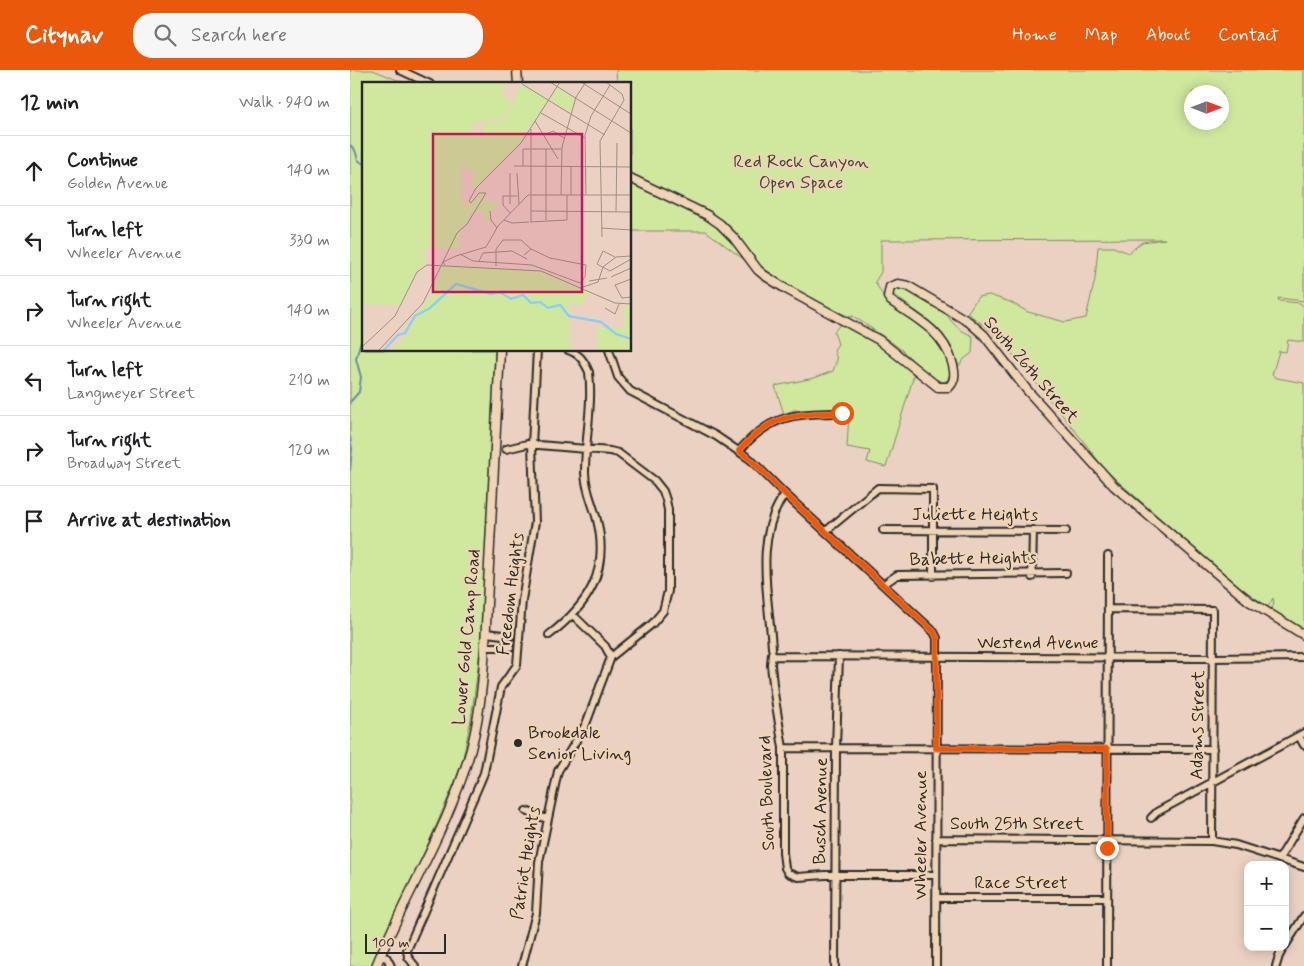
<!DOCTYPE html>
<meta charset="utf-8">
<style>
body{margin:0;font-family:Mynerve,sans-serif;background:#f6f6f6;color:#202124}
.controls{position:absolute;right:15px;bottom:15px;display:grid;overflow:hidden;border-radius:10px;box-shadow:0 2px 12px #0003}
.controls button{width:45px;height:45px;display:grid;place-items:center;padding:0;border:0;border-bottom:1px solid #e0e0e0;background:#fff;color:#202124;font:25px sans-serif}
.compass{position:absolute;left:834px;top:15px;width:45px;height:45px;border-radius:50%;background:#fff;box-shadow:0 2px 12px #0003;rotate:90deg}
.scale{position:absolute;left:15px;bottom:12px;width:81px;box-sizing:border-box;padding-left:5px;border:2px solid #2b2b2b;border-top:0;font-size:14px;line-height:18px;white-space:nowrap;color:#2b2b2b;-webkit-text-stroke:4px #efd4b6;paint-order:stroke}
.stop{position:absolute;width:15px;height:15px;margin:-11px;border:4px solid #ea580c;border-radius:50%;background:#fff}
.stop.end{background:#ea580c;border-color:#fff;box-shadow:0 1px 5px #0008}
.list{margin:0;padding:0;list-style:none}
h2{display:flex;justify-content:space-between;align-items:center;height:65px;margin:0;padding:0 20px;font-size:21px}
h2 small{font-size:16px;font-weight:400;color:#757577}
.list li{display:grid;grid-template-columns:32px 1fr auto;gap:15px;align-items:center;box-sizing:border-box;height:70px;padding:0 20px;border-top:1px solid #e0e0e0}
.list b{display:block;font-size:19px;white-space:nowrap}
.list p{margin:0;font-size:16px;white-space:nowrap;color:#757577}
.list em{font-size:16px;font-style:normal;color:#757577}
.icon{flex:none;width:28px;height:28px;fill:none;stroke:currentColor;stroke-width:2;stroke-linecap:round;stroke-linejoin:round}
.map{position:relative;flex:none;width:954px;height:896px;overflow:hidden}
header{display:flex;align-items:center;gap:30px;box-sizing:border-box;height:70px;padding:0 25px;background:#ea580c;color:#fff}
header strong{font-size:24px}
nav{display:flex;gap:28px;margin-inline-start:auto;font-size:18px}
.search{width:350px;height:45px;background:#f6f6f6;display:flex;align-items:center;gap:12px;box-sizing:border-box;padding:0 18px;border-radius:20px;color:#757577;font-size:19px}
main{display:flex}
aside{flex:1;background:#fff}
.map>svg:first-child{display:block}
.green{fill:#cfe89e;stroke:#7d8a64;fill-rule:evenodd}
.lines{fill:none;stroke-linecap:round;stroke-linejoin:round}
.stream{stroke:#678da1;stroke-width:2}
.minor-casing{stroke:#2b2b2b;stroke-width:10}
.tertiary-casing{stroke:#2b2b2b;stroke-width:11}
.minor{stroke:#efd4b6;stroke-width:6}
.tertiary{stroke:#efd4b6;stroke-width:8}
.route{stroke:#ea580c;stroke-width:6}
.poi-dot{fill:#2b2b2b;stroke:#efd4b6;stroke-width:2}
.labels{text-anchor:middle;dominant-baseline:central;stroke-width:4.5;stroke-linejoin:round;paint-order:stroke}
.park-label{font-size:18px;fill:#44473c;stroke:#efd4b6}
.street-label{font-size:18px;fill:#2b2b2b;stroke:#efd4b6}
.poi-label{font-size:18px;fill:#2b2b2b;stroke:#efd4b6;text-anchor:start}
.inset-river{fill:none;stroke:#8fcff0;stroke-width:2.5}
.inset-road{fill:none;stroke:#9e8f86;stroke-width:1}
.view{fill:#c2185b;fill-opacity:0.15;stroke:#c2185b;stroke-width:2.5}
.inset-edge{fill:none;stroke:#2b2b2b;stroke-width:2.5}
</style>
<header>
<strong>Citynav</strong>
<div class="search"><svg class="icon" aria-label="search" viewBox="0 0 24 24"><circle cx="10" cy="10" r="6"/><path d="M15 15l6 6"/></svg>Search here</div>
<nav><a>Home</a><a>Map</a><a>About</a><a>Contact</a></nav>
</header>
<main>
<aside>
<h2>12 min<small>Walk · 940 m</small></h2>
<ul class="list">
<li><svg class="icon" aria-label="ahead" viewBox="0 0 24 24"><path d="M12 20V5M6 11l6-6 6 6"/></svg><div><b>Continue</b><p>Golden Avenue</p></div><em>140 m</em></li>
<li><svg class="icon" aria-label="left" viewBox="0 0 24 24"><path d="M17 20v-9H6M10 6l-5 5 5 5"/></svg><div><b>Turn left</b><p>Wheeler Avenue</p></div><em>330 m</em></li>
<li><svg class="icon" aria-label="right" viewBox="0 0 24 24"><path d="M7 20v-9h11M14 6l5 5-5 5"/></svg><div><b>Turn right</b><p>Wheeler Avenue</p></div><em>140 m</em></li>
<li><svg class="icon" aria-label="left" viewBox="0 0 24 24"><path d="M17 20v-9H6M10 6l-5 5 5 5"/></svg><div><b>Turn left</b><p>Langmeyer Street</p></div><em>210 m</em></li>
<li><svg class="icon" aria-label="right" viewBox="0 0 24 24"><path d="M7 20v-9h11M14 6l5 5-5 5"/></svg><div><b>Turn right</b><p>Broadway Street</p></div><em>120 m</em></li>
<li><svg class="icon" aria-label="arrive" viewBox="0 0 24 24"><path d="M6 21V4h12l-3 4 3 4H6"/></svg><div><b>Arrive at destination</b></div></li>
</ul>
</aside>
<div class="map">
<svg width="954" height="896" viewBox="0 0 954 896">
<rect width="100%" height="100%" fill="#ebd1c2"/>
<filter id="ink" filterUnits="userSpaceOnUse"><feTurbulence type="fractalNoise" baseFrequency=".02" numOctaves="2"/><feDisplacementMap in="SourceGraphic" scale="10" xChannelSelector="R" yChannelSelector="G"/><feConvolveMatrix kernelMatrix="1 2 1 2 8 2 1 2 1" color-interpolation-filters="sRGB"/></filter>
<g filter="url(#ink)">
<path class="green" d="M0 0H23L57 14H14V280H145L131 575 121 649 112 692 104 714 69 795 22 896H0Z
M266 0H954V231L928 228 929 231 950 233 954 237V272L938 270 936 282 929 281 922 305 927 308 954 313V561L921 540 924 534 923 528 918 537 883 512 755 400 731 368 655 275 638 258 617 243 628 227 639 225 660 232 678 242 715 252 736 248 745 209 748 177H763L779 183 792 172 815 169 531 170V202L525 212 536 231 542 237 581 261 591 274 599 293 600 303 598 310 593 312C576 307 562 288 548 277 533 266 518 256 503 246L501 247 453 228 408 200 356 161H280V14H267ZM842 22H872V52H842Z
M546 217 555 219 596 241C600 254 611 261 623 266L622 283 614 289 609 296 601 276 587 258 577 249 545 226 543 223Z
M492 252 541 283 564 305 536 397 517 392 520 381 497 377 499 344 491 339 444 340 434 344 425 316 464 308 483 301 487 290 484 280 488 274 484 262Z"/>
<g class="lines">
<path class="stream" d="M0 75 5 80 8 90 14 94
M0 332 9 322 11 307 6 289 10 274 14 268
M0 367 2 379 0 400"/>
<defs>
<path id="minor" d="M50 0 80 14
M259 280 268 307 280 321 366 366 400 389 435 424 584 562 587 568 586 896
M156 379 177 374 260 381 268 383 305 411 313 421 316 430 318 440V521L313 541 302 554 261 587
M389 381C422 343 445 344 492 343
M533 460 716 461
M476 461 528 418 583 419V506
M682 507 683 460
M534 514 547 505 716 503
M758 539 863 540 862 771
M136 563 161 566
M199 565C238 535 260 502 247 450 243 434 235 419 235 402 235 369 243 335 239 302 234 291 230 284 218 280
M135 577H160
M422 578C419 528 403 467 435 424
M422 583 421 595 424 623 433 678V783L435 798 438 803 448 807 475 805H586
M422 586 863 588 954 587
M949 666 954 675
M433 678 863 679
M176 741 197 749
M801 748 807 742 954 663
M586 769 862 771 886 775 954 797
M929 789 954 748
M586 828H757
M935 876 954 846
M30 886 37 888 41 896
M65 896 58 887 57 880 129 715 134 703 151 617 167 595 172 530 185 452 182 375 187 280
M172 896 186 843 189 792 208 701 236 654 261 587 255 576 223 545
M485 896 486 678 489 586
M757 896 758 486
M926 896 929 886 934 877"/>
<path id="tertiary" d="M167 0 168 14
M280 108 357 145 370 154 384 168 408 200 414 205 436 219 529 270 588 317H599C606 310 605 302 602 292 593 261 566 248 541 231L538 227 540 217 548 214 558 216 619 252 634 265 677 320 764 416 899 531 954 565
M26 896C56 823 100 755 121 679 135 626 135 568 138 514 142 436 146 358 150 280"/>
</defs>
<use href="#minor" class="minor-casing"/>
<use href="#tertiary" class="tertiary-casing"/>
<use href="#minor" class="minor"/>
<use href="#tertiary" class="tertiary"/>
</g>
</g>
<g class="lines" filter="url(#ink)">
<path class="route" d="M492 343C445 344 422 343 389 381L400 389 435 424 584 562 587 568 586 678 757 679V778"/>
</g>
<circle class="poi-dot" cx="168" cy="673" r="5"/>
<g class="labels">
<g class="park-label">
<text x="451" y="92">Red Rock Canyon<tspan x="451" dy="21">Open Space</tspan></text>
</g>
<g class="street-label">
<text transform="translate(681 300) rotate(49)">South 26th Street</text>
<text x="625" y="445">Juliette Heights</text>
<text transform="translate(623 489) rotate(-1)">Babette Heights</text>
<text transform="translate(161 524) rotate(-83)">Freedom Heights</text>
<text transform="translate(117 567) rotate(-85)">Lower Gold Camp Road</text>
<text x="688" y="573">Westend Avenue</text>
<text transform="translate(848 655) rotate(-89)">Adams Street</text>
<text transform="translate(417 723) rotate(-92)">South Boulevard</text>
<text transform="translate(471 741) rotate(-89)">Busch Avenue</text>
<text x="667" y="754">South 25th Street</text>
<text transform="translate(571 765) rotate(-90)">Wheeler Avenue</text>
<text transform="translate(176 793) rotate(-81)">Patriot Heights</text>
<text x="671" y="813">Race Street</text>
</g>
<g class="poi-label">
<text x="178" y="663">Brookdale<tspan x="178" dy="21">Senior Living</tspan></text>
</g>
</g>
<g transform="translate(12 12)">
<rect width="269" height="269" fill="#ebd1c2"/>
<path d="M0 0H144L140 13 150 20 139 39 111 40 110 52 116 44V54L122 57V42L140 41 160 3 186 18 156 63 111 108 109 104 112 88 101 86 99 79 100 122 106 123 117 112 123 111 98 151V166H62L64 183 54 189 40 223H0ZM196 6 212 16 209 31 188 18ZM122 117 137 121 134 128H128V138L124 140 121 130 113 129ZM81 184 179 190 227 210 219 224 208 219V268H29L48 250 44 245 68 215ZM269 223V268H235V246H261L262 224Z" fill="#cfe89e"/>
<path class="inset-river" d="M22 268 36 253 43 251 53 234 68 226 94 202 129 212 138 210 149 217 161 213 169 221 178 220 186 226 198 223 207 234 239 240 254 252 269 257"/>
<path class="inset-road" d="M188 0 269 51M219 0 269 32M160 2 243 53M179 31 223 56M173 39 196 77M182 53 191 49 202 56M152 84 269 85M161 84V67H199M209 85V113M155 91 157 122M199 113 200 65 214 15 224 0M224 113 223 53 229 34 248 3M107 119 114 106 159 61 198 0M148 122V91M128 129 129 138 135 146M169 129 269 130M254 130 255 61M148 131 141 123V114H155M142 138 150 141 167 140M184 138V67M168 140 205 138V113M169 140V47M239 146 269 148M240 155 238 59 262 18 260 12 244 0M98 172 111 179 170 183 218 201 223 195 224 183 188 176 169 167 162 173M253 175 241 169 235 182 248 189 269 177M117 179 121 171 150 169 165 177M83 183 81 180 94 174 124 165 136 144 166 113H269M134 184V167L141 158H159L169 167M249 195 269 186M269 197 253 203 260 216 269 215M227 199 245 196M218 206 236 200 241 185 254 175 269 174M243 226 253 232 257 222M0 265 33 234 55 190 65 183 179 189 253 221 269 222M17 268 61 221 95 151 105 142 124 111H117L109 121 107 119"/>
<path class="view" d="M71 52H220V210H71Z"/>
<rect width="269" height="269" class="inset-edge"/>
</g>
</svg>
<div class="controls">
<button>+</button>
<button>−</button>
</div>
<svg class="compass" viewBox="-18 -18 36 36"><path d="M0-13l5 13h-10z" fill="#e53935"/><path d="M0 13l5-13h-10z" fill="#757577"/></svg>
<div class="scale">100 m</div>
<div class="stop" style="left:492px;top:343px"></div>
<div class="stop end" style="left:757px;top:778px"></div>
</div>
</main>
